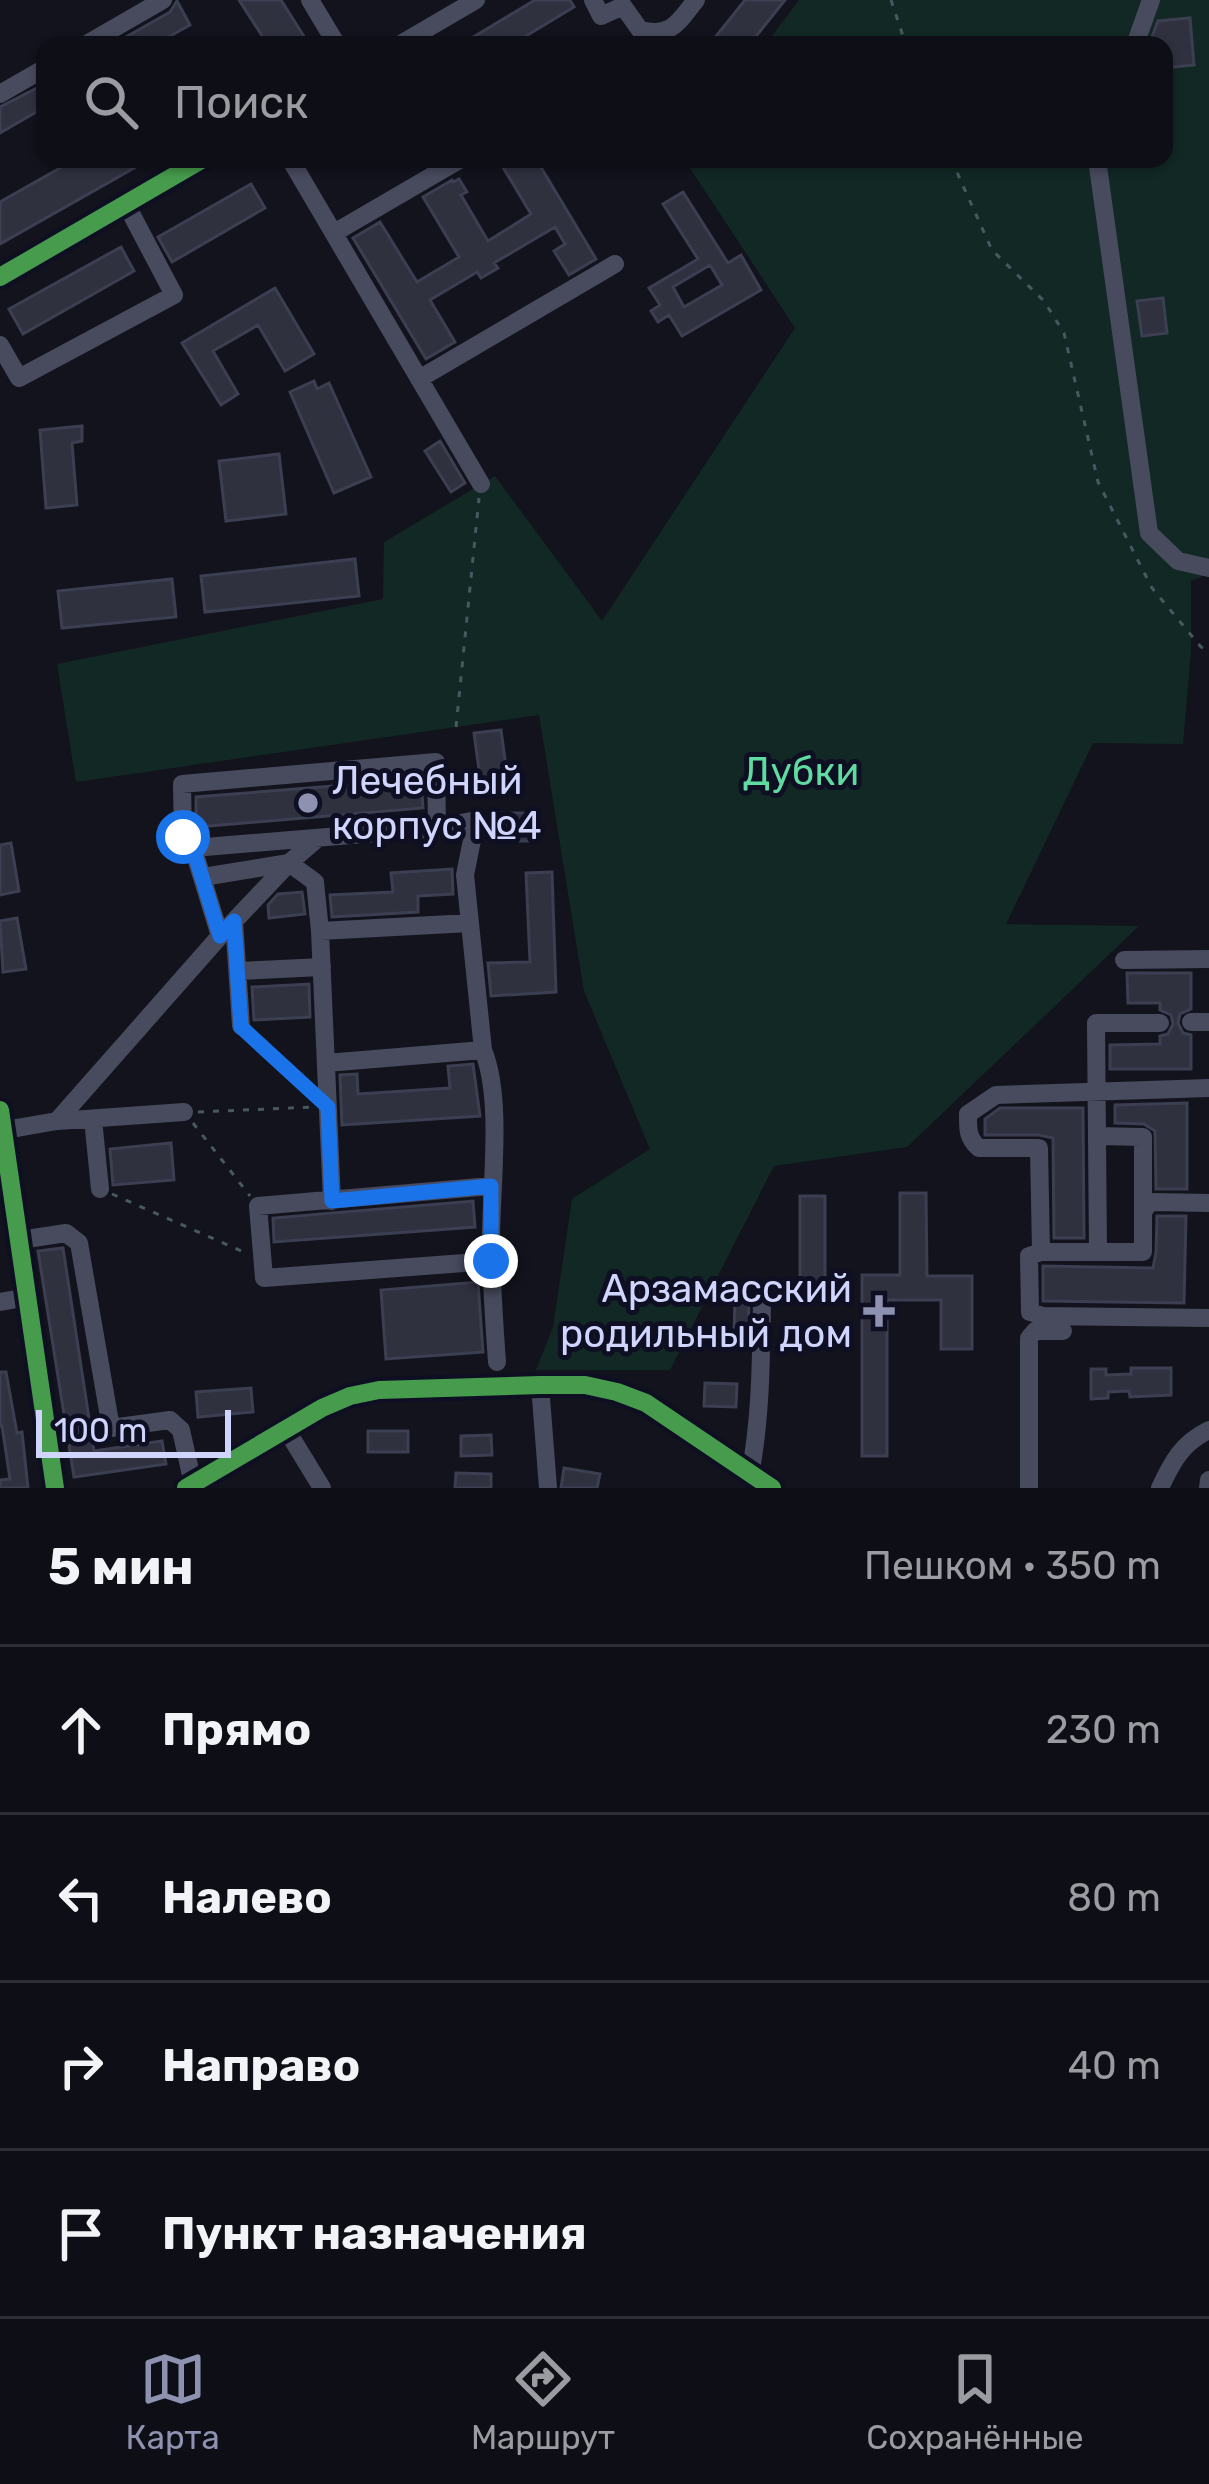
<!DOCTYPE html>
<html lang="ru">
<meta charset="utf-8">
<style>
body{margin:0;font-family:Rubik,sans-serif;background:#17171f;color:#f1f3f6}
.scale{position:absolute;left:36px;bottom:30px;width:195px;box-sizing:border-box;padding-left:12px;border:6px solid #d0d5fd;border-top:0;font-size:33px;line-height:42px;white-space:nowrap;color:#d0d5fd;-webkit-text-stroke:9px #0e0f22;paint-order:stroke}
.stop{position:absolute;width:36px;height:36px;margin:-27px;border:9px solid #1a73e8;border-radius:50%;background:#fff}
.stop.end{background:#1a73e8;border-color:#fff;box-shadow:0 3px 12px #0008}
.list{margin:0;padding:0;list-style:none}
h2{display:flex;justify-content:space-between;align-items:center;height:156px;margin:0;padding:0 48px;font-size:51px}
h2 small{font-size:39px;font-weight:400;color:#9b9ca1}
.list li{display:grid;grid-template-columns:78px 1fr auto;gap:36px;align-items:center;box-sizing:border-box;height:168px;padding:0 48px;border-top:3px solid #2e2e35}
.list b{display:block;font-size:45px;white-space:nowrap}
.list em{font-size:39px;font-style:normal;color:#9b9ca1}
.icon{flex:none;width:66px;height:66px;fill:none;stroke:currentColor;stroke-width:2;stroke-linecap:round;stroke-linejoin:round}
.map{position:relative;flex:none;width:1209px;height:1488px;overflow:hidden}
.search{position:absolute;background:#0e0e16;box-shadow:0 3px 9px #0004;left:36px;right:36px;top:36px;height:132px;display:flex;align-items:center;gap:30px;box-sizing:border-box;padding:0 42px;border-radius:24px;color:#9b9ca1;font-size:45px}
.sheet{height:828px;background:#0e0e16}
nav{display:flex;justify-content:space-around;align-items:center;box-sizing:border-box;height:168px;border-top:3px solid #2e2e35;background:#0e0e16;font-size:33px;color:#9b9ca1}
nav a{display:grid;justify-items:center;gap:6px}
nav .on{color:#8e91af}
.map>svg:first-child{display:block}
.green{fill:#112824}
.building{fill:#30313f;stroke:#3c3e51;stroke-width:3;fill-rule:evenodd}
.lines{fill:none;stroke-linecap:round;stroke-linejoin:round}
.path{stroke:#475960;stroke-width:3;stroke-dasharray:6 9;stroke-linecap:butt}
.minor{stroke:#484b5e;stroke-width:18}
.cycleway-casing{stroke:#0e0f22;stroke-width:26}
.cycleway{stroke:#469c4c;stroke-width:18}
.route{stroke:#1a73e8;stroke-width:15}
.poi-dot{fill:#8e91af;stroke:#0e0f22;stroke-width:4.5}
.labels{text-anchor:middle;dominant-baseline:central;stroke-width:10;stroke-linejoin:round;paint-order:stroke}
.park-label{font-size:39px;fill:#5fdba1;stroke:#0e0f22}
.poi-label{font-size:39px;fill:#d0d5fd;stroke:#0e0f22;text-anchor:start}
</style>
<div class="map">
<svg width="1209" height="1488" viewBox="0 0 1209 1488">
<rect width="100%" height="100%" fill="#12131d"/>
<path class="green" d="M799 0H1209V574L1191 581V651L1183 744 1093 743 1006 924 1139 926 907 1147 774 1166 670 1370H536L553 1327 572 1199 650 1149 584 991 539 715 76 782 57 664 383 599 384 542 495 476 602 621 795 328 684 159H1164V45H765Z"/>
<path class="building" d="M239 0H281L305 38 295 45H268Z
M535 0H570L574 7 511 45H460Z
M745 0H785L749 45H709Z
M177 1 190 25 154 45H112L170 12Z
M1190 18 1194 65 1164 68V45H1153L1152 37 1158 21Z
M45 84V107L0 133V107Z
M76 159H150L0 244V202Z
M498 159H536L596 259 569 275 554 251 565 244 555 227 494 263 498 268 481 278 477 272 430 300 455 342 426 359 353 238 380 222 417 282 459 257 423 197 452 180 453 182 459 179 467 192 461 195 488 241 531 214Z
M251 184 265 208 172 262 158 237Z
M683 192 728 263 741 255 761 290 682 336 669 315 658 322 651 311 660 305 649 288 698 259 663 204ZM710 265 722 285 684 307 673 287Z
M121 247 134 271 23 334 9 309Z
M275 288 314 354 285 371 258 325 213 351 238 394 221 405 182 343Z
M1163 298 1167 333 1142 336 1137 301Z
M314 381 317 389 329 383 371 477 334 493 290 392Z
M82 426V441L72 443 77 505 46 508 40 430Z
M440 441 465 483 451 492 425 451Z
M279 454 286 514 226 521 219 461Z
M355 559 359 596 205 612 201 576Z
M172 579 176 617 62 628 58 591Z
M501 730 509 789 482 792 474 733Z
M421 779 423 808 196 827V797Z
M502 813H536V841H502Z
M11 843 19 891 0 895V845Z
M452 869 453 894 418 896V912L332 917 330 895 393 892 391 873Z
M552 872 556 992 491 996 488 963 530 962 526 873Z
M302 892 305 914 269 918 268 905 278 894Z
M17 918 26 969 3 972 0 921Z
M1127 973H1191V1009L1180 1014 1178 1023 1183 1033 1191 1035V1069H1110V1045L1160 1044V1036L1168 1034 1173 1024 1171 1015 1160 1010V1003H1128Z
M309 984 310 1017 254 1020 252 987Z
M473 1064 480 1116 342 1125 340 1075 357 1074 358 1094 450 1088 448 1066Z
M1187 1103V1189H1156L1155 1131 1144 1124 1115 1123V1105Z
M1000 1108H1083L1084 1238H1054L1053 1138 1039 1135H985V1119Z
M171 1143 174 1180 113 1185 110 1149Z
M900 1193H926L927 1276H972V1349H941V1300H887V1456H862V1275H900Z
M800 1196H825V1281L800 1282Z
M473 1201 475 1227 274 1242 273 1218Z
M1157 1216H1186L1184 1303 1043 1301V1266L1153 1268 1156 1252Z
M63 1248 94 1451 162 1441 166 1464 74 1477 38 1251Z
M478 1282 483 1352 386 1359 381 1290Z
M735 1298H749L748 1335H734Z
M1131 1368H1171V1395L1130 1397 1129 1391 1108 1392V1398L1091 1399V1369H1106V1375L1131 1374Z
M0 1372H6L17 1433 22 1432 28 1488H0V1480L10 1479 2 1426H0Z
M705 1383 737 1384 736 1407 704 1406Z
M251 1388 253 1412 198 1417 196 1392Z
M368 1431H408V1452H368Z
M491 1435 492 1455 461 1456V1436Z
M564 1468 600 1474 597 1488H561Z
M456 1473 491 1474V1488H455Z"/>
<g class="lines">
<path class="path" d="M891 0 906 45
M951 159 992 250 1044 301 1064 333 1098 482 1152 588 1201 647 1209 651
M456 727 479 498
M250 1035 313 1093
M198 1112 314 1107
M193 1123 250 1196
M112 1194 246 1253"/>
<path class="minor" d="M310 0 337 45
M593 0 601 16 623 6 640 30C672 38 678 22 696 0
M85 45 163 0
M399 45 476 0
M1135 45 1151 0
M0 94 45 68
M290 159 481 484
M1097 159 1149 533 1178 561 1209 568
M334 233 461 159
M0 277 203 159
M0 345 19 378 174 295 126 204
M419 379 615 264
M437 828 476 820 465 875 483 1050C503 1098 491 1186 491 1239 491 1280 494 1321 497 1362
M193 848 437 828 436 762 182 784 183 837 193 848 220 936
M203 877 289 863 315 882 320 931 332 1201
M234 921 241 1026
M320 931 470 923
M1124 960 1209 959
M238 971 322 967
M1191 1022H1209
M326 1063 483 1050
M0 1110 55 1488
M93 1119 100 1189
M57 1121 184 1112
M0 1131 57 1121 220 936 289 863 318 838
M1097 1136 1143 1137V1213
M1209 1203 1154 1202 1147 1205 1143 1213V1252H1041L1029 1256 1030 1312 1043 1316 1209 1318
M20 1240 66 1233 79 1243 111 1428 170 1420 181 1430 193 1484
M1041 1252 1039 1148H979C967 1138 968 1128 968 1114L996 1095 1209 1088
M1098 1252 1096 1023H1160
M491 1261 264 1278 258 1206 491 1186
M0 1302 29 1297
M540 1385 548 1488
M286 1429 322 1488
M750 1475C761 1417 761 1359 762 1300
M186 1488 322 1408 350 1396 379 1390 540 1385H585L617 1392 646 1403 772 1488
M1029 1488V1338L1035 1331H1063
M1160 1488C1172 1462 1182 1443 1209 1430
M1208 1488 1209 1480"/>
<defs>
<path id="cycleway" d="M0 277 203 159
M0 1110 55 1488
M186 1488 322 1408 350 1396 379 1390 540 1385H585L617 1392 646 1403 772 1488"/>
</defs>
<use href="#cycleway" class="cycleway-casing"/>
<use href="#cycleway" class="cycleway"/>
</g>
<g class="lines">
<path class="route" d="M183 837 193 848 220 936 234 921 241 1027 328 1107 332 1201 491 1186V1261"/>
</g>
<g class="poi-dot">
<circle cx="308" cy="803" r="12"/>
<path d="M873 1293h12v12h12v12h-12v12h-12v-12h-12v-12h12z"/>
</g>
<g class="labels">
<g class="park-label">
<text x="801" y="772">Дубки</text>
</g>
<g class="poi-label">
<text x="332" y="781">Лечебный<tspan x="332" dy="45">корпус №4</tspan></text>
<text x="852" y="1289" text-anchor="end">Арзамасский<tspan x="852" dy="45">родильный дом</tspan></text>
</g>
</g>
</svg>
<div class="scale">100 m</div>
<div class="stop" style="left:183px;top:837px"></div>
<div class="stop end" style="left:491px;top:1261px"></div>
<div class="search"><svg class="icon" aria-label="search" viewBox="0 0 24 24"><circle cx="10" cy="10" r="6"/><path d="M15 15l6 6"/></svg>Поиск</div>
</div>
<section class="sheet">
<h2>5 мин<small>Пешком · 350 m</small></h2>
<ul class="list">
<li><svg class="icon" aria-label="ahead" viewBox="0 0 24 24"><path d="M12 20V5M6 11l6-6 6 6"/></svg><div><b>Прямо</b></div><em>230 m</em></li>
<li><svg class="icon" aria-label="left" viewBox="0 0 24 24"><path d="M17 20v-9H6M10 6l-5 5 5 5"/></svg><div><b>Налево</b></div><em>80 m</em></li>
<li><svg class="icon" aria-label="right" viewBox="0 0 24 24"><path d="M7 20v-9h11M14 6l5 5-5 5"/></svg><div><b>Направо</b></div><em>40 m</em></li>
<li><svg class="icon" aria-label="arrive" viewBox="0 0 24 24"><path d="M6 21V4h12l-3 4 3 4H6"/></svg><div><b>Пункт назначения</b></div></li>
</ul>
</section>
<nav>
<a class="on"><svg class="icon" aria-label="map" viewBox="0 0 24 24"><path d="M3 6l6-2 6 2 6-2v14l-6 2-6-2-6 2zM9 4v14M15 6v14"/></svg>Карта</a>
<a><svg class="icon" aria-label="directions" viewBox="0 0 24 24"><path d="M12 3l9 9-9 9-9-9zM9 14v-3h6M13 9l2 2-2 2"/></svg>Маршрут</a>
<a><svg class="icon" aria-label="saved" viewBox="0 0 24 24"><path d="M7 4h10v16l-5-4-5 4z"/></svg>Сохранённые</a>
</nav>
